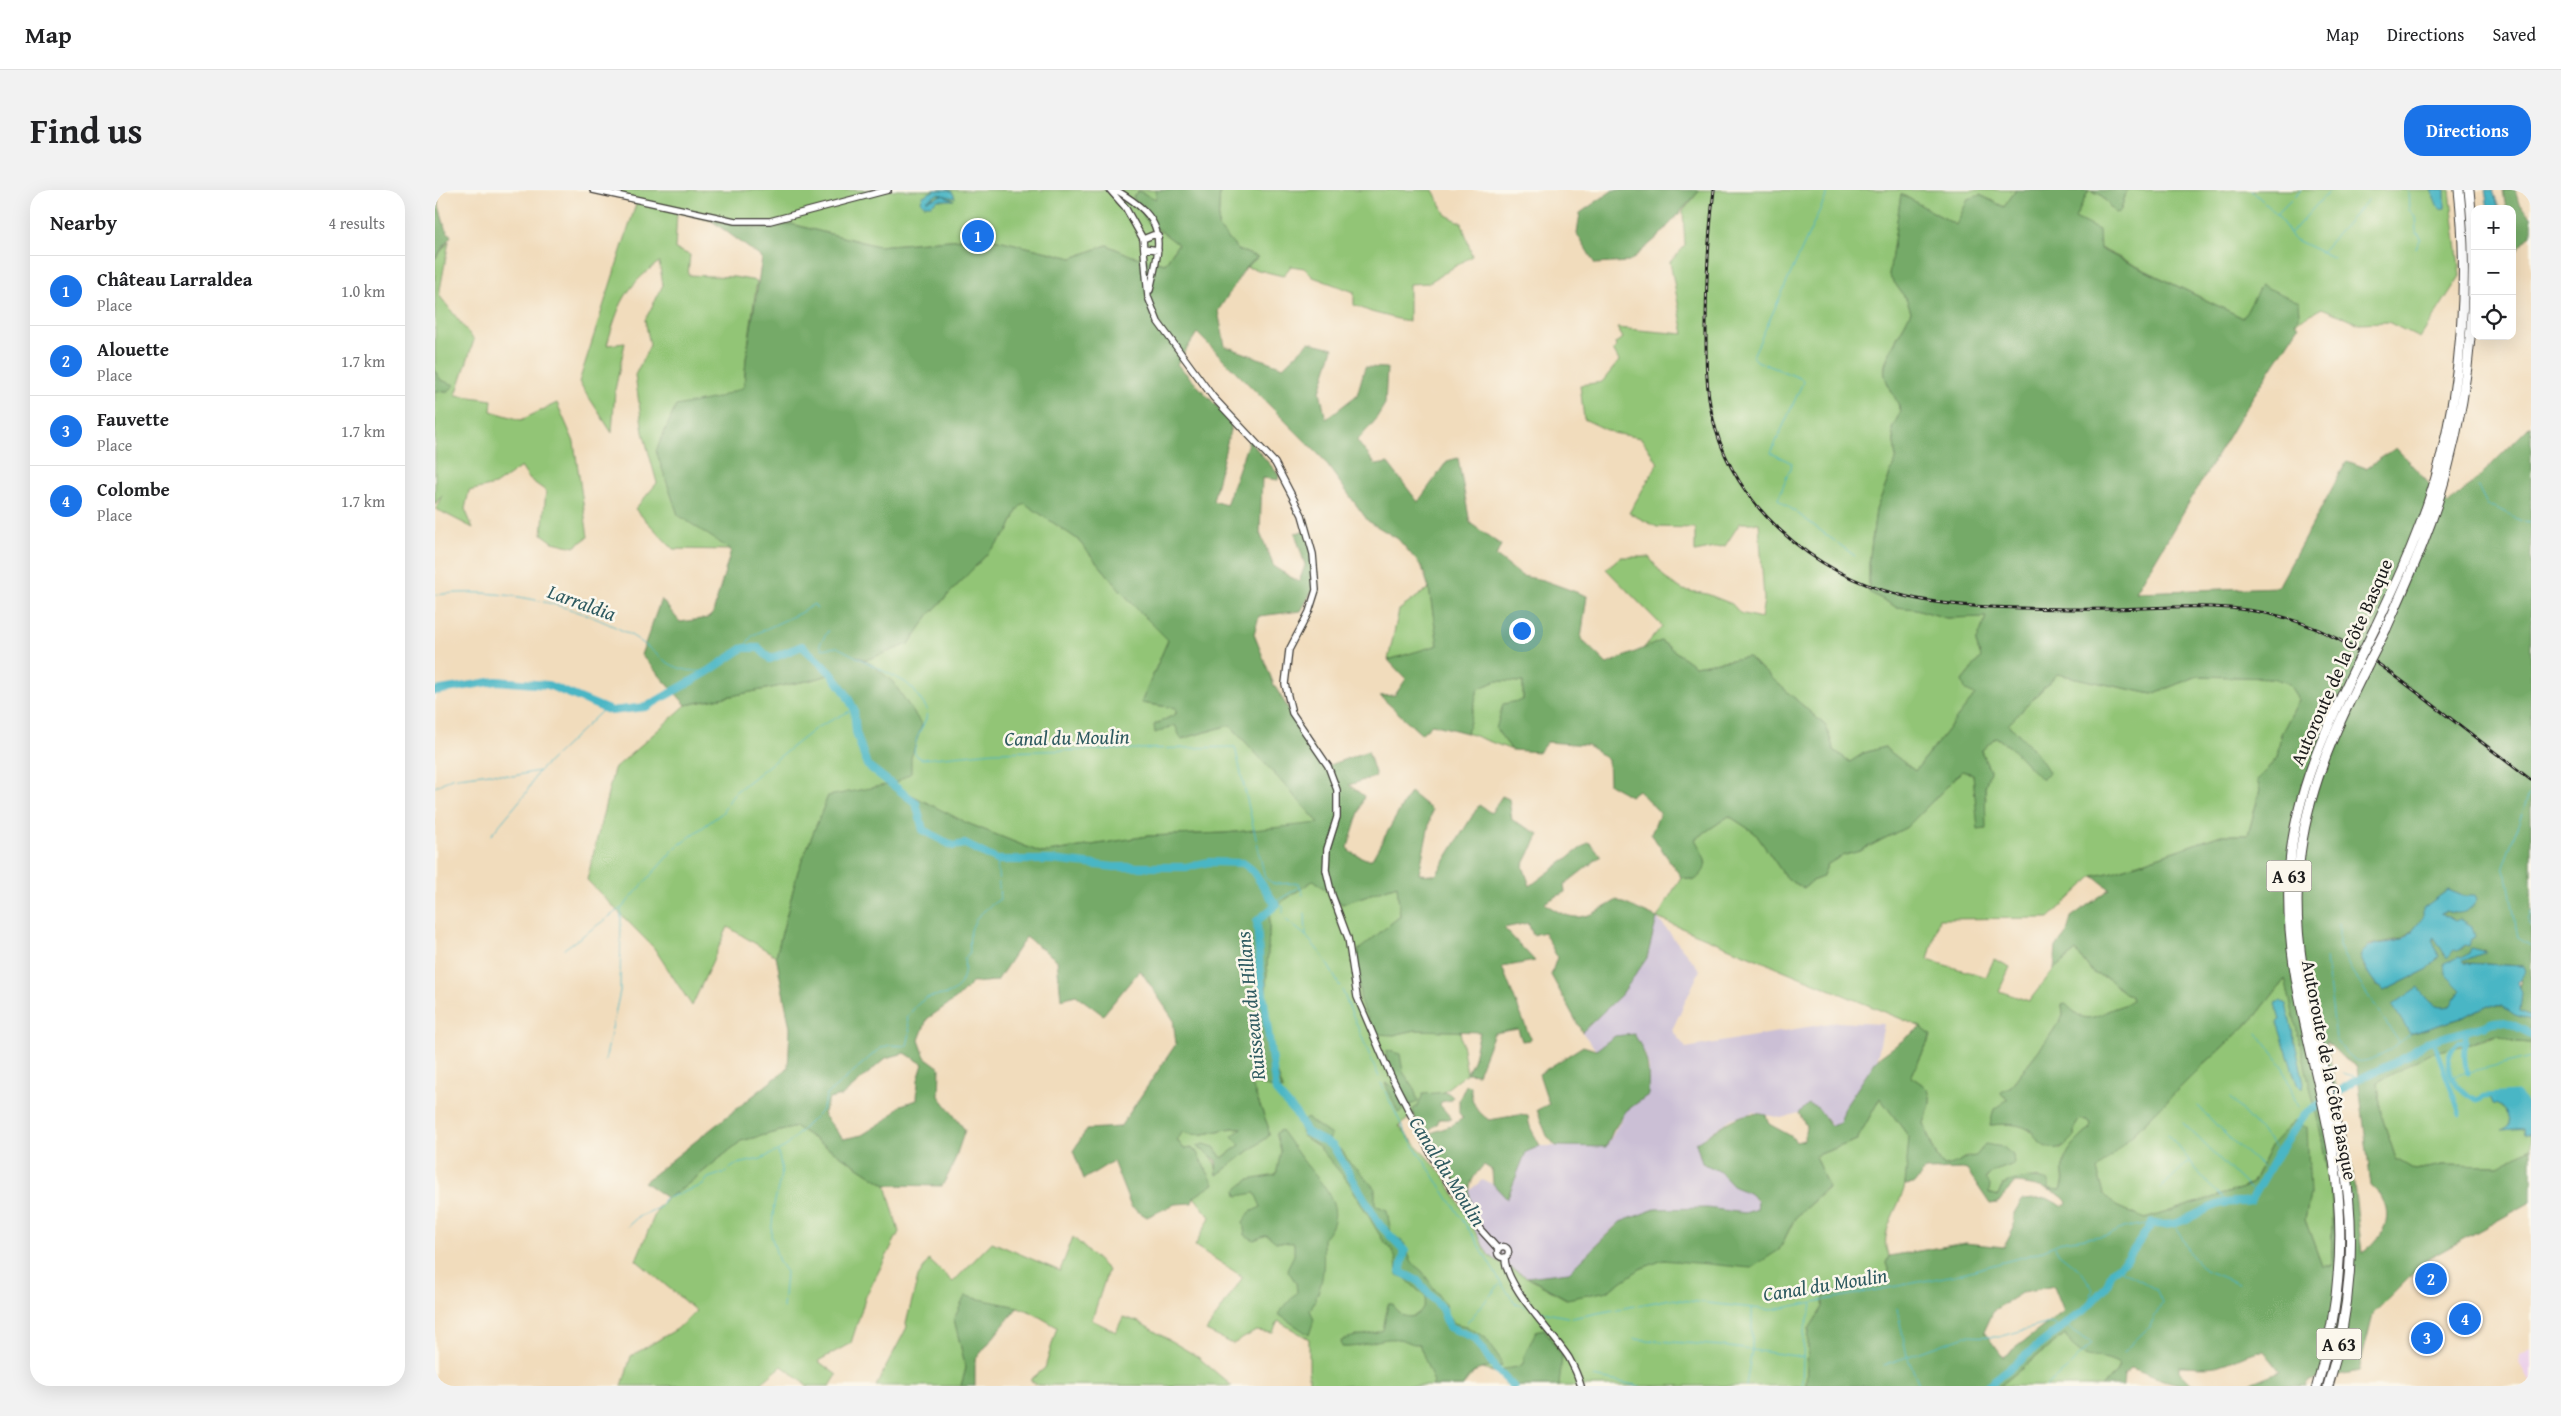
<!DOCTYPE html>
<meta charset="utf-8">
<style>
body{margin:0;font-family:"Gentium Book Plus",serif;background:#f2f2f2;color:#202124}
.controls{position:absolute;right:15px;top:15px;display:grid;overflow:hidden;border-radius:10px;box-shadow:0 5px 20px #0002}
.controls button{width:45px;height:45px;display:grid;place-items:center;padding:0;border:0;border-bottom:1px solid #e0e0e0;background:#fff;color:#202124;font:25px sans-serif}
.you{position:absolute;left:1086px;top:440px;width:18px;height:18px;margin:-12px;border:4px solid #fff;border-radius:50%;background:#1a73e8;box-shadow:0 0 0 8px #1a73e833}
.badge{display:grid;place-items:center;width:32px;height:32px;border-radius:50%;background:#1a73e8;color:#fff;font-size:16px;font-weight:700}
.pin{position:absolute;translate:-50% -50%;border:2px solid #fff;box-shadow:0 1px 5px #0006}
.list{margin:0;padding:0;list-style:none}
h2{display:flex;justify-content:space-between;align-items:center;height:65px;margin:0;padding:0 20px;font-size:21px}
h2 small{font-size:16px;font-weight:400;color:#757577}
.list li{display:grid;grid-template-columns:32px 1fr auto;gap:15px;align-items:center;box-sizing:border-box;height:70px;padding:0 20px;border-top:1px solid #e0e0e0}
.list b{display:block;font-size:19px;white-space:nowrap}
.list p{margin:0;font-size:16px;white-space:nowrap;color:#757577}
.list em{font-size:16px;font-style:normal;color:#757577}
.icon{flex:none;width:28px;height:28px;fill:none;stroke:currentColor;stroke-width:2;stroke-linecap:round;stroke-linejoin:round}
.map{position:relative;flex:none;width:2096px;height:1196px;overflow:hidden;border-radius:20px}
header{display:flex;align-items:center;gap:30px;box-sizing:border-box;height:70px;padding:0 25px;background:#fff;border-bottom:1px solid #e0e0e0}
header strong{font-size:24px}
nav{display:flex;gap:28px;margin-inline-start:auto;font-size:18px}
.intro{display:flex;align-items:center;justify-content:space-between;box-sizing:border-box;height:120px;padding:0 30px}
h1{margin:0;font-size:35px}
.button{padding:12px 22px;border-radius:20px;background:#1a73e8;color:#fff;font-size:18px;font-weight:700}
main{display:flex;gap:30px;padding:0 30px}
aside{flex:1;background:#fff;border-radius:20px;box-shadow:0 5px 20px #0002}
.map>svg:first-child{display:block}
.built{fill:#ecd1ea}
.industrial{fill:#cbbfd5}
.green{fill:#92c576;stroke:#577049}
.forest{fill:#75aa67;stroke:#486342;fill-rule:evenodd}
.water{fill:#49b6c5;stroke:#326970}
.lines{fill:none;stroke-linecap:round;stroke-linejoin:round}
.stream{stroke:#49b6c5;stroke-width:1}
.canal{stroke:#49b6c5;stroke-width:5}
.river{stroke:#49b6c5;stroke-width:8}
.minor-casing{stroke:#3c3934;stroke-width:8}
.highway-casing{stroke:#3c3934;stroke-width:11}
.minor{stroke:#fff;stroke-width:5.5}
.highway{stroke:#fff;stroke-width:9}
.rail-casing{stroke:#1c1c1c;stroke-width:3}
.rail{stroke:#fbf7ec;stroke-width:1;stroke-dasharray:4;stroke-linecap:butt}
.highway-bridge-casing{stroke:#3c3934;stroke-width:11;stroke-linecap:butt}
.highway-bridge{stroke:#fff;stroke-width:9}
.labels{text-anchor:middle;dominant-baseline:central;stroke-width:5;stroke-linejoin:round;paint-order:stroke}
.shield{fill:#fbf7ec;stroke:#5f5e5a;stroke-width:1}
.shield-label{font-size:18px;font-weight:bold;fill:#1c1c1c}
.street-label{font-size:19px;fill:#1c1c1c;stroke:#fbf7ec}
.water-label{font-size:20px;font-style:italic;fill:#2e5a60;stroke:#fbf7ec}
</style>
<header>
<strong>Map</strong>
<nav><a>Map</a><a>Directions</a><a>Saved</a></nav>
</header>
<div class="intro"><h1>Find us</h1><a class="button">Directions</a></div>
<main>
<aside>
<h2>Nearby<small>4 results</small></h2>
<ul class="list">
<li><span class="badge">1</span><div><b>Château Larraldea</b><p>Place</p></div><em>1.0 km</em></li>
<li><span class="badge">2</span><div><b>Alouette</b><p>Place</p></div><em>1.7 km</em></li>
<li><span class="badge">3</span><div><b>Fauvette</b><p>Place</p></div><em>1.7 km</em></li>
<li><span class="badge">4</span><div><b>Colombe</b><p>Place</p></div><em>1.7 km</em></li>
</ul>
</aside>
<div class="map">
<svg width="2096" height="1196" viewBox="0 0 2096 1196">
<rect width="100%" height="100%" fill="#fbf7ec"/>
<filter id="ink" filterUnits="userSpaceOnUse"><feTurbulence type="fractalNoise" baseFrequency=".02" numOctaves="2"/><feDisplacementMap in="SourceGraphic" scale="10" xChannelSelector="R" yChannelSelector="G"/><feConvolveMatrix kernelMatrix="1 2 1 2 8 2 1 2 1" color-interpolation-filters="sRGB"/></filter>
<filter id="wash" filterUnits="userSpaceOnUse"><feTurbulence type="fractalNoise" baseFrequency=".0096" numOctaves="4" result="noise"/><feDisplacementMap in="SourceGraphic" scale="20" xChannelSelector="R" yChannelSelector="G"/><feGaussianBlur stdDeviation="1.12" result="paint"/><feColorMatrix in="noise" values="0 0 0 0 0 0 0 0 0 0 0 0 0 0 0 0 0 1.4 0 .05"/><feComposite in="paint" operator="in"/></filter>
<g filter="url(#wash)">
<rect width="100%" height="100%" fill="#f1dcbc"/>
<path class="built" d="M2096 1159V1194L2084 1173 2085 1165Z"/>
<path class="industrial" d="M1222 728 1265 780 1237 840 1251 858 1401 832 1449 834 1442 869 1410 917 1405 933 1397 936 1383 918 1373 914 1364 923 1346 928 1318 922 1297 928 1261 953 1267 973 1284 981 1299 997 1314 1003 1323 1012 1322 1019 1310 1024 1272 1018H1260L1184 1032 1134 1082 1092 1087 1054 1066 1029 1021 1037 1013 1034 1001 1047 990 1058 994 1072 1008 1091 962 1105 956 1171 957 1191 921 1213 905 1214 878 1210 863 1180 846 1161 860 1147 842 1187 804 1212 768Z"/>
<path class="green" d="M172 0H721L722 9 711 30 743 54 730 74 697 66 672 55 637 68 551 47 443 56 356 34 326 39 277 31 242 22 240 59 255 65 253 85 299 87 322 91 311 169 296 360 238 359 200 319 222 293 208 242 200 185 215 155 210 130 228 95 224 72C189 98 184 114 172 155L190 153 180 200 177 243 144 192 201 14Z
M785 0H998L1011 25 1027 33 1037 66 993 93 974 94V132L936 122 919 115V102L878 87 869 78 856 76 848 86 811 77 823 67 803 60 783 37Z
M1265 0H1581L1569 17 1545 5 1521 35 1466 4 1454 85 1471 109 1476 121C1470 138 1445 169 1450 185 1453 196 1462 209 1466 221L1457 238 1461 269 1441 320 1434 373V402L1461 417 1481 419 1511 428 1551 427 1541 453 1546 467 1527 491 1540 505 1480 581 1449 557 1429 563 1415 572 1399 560 1391 536 1313 467 1260 476 1226 451 1207 460 1227 436 1171 379 1185 367H1214L1231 389 1248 400 1272 404 1297 414 1305 423 1326 428 1329 410 1324 333H1305L1290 356 1260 362V338L1222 337 1194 323 1223 273 1206 248 1178 243 1149 229 1145 195 1167 192 1184 171 1178 160 1181 158 1180 153 1188 148 1182 138 1249 144 1235 72 1250 56 1248 21Z
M1654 0 1666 5 1685 22 1692 0H2015L2025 86 1985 148 1953 132 1922 133 1887 118 1860 133 1808 128 1632 42Z
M14 51 4 105 39 150 21 205 57 210 56 221 86 230 122 213 139 252 153 347 139 357 118 352 107 344 111 301 94 289 86 277 60 295 34 301 30 319 38 338 1 319 7 305 0 314V201L12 202 0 181V69Z
M589 312 642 349 700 417 733 450 706 513 741 518V524L719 535 740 534 747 549 795 535 885 634 790 643 713 646 607 663 532 633 393 606 363 681 341 766 293 737 257 816 219 758 152 690 179 579 251 515 381 489 393 485 379 460 474 454 494 425 573 342 583 319Z
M994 398 1003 456 953 470 964 420Z
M1622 484 1717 504 1763 486 1837 488 1853 493 1864 510 1846 544 1842 568 1822 590 1825 599 1813 645H1786L1678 682 1658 686 1614 728 1504 729 1493 770 1551 787 1559 769 1575 777 1564 801 1594 811 1619 779 1641 761 1658 783 1674 789 1689 803 1695 805 1697 810C1690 816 1684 816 1675 820 1653 831 1648 832 1630 813L1627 814 1628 826 1614 847 1575 897 1566 903 1573 909 1555 935C1581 933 1590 931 1606 954L1625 959 1639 947V938L1645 929 1652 930 1656 933 1655 939C1643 950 1630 960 1628 977 1626 987 1631 985 1626 1000L1614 999 1604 987 1568 994 1563 1006 1554 1003 1550 990 1557 982 1579 974 1533 966 1519 975 1509 976C1499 965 1494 947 1489 933 1498 907 1500 901 1476 887L1496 846 1486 837 1222 728 1246 687 1260 690 1271 673 1260 649 1294 626 1320 643 1352 689 1369 698 1377 691 1387 687 1393 674 1407 665 1425 661 1472 637 1527 581 1538 584 1542 620 1551 611 1550 597 1555 581 1546 561 1561 547 1575 557 1608 590C1599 564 1595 552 1573 535Z
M1061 491 1088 492V510L1061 539 1077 560 1032 543 1043 499Z
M879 690 907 714 962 695 965 726 921 763 958 845 981 840 1025 841 1032 883 964 936 1009 986 1054 1066 1131 1109 1191 1088 1206 1078 1227 1070H1252L1344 1060 1360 1028 1393 998 1380 966 1422 950 1445 908 1474 947C1473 963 1473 980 1470 995 1465 1018 1442 1043 1454 1066L1451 1073 1455 1085 1450 1090 1389 1104 1388 1117 1374 1139 1371 1196H1076C1070 1184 1055 1181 1043 1178L1028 1196H892L874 1192V1149L843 1131 838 1143 821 1141 798 1154 771 1141 808 1087 760 1056 775 1027 759 1007 778 993 761 961 749 959 742 950 748 942C768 950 788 936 808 938L805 955 787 968 779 957 764 959C779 964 780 971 782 985L834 946 833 936 816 893 848 899 836 865 830 820 835 720Z
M1851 788 1886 944 1897 1010V1076H1887L1870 1030 1875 1004 1837 954 1818 992 1808 998 1710 1029 1681 1016 1669 1004 1662 980 1767 876 1820 827Z
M2063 845 2081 852 2096 853V958L2064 976 2008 975 1980 980 1961 969 1946 924 1943 892 1994 863 2035 854Z
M361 937 451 995 464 1042 431 1106 416 1153 383 1171 402 1185 395 1196H373L347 1176 323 1196H187L196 1166 242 1139 261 1121 201 1070 223 1017 232 1008 248 998 306 951Z
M638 1047 673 1080 657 1130 681 1142 688 1127 704 1132 763 1167 797 1196 602 1195 595 1190 610 1178 622 1137 596 1122 583 1117 519 1129 531 1178 526 1196H441L472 1137 471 1133 483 1087 494 1070 518 1092 557 1052 625 1081Z
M1630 1144C1646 1175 1662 1160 1684 1174L1681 1183 1666 1196H1565Z"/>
<path class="forest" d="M0 0 10 38 16 46 0 69Z
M721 0H785L783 37 803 60 823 67 811 77 783 121 790 156 848 177 874 152 898 158 885 201 891 229 922 205 930 177 952 178 950 214 939 232 922 251 941 275 953 273 983 312 1012 271 1023 268 1035 333 1066 355 1061 366 1087 386 1108 390 1152 406 1146 449 1172 474 1226 451 1260 476 1313 467 1391 536 1399 560 1415 572 1429 563 1449 557 1480 581 1540 505 1531 501 1527 491 1546 467 1541 453 1551 427 1511 428 1481 419 1461 417 1434 402V373L1441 320 1461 269 1457 238 1466 221C1462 210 1452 195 1450 186 1446 170 1470 137 1476 121L1471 109 1454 85 1466 4 1521 35 1533 9 1545 5 1569 17 1581 0H1654L1640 28 1664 40 1665 59 1808 128 1826 95 1864 112 1865 123 1860 133 1864 136 1806 225 1701 402 1843 397 1912 271 1931 278 1961 258 2013 314 2039 292 2096 235V853L2081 852 2063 845 2052 847 2035 854 1994 863 1943 892 1946 924 1961 969 1980 980 2008 975 2063 976 2096 958V1012L1993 1069 1938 1124 1924 1181 1874 1191 1872 1196H1808L1845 1181 1829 1161C1811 1161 1799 1173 1780 1176 1769 1178 1756 1176 1744 1176V1181L1759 1196C1741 1196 1715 1185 1697 1178L1689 1185 1688 1196H1666L1681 1183 1684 1174C1661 1160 1648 1178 1630 1144L1565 1196H1371L1374 1139 1388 1117 1389 1104 1453 1088 1455 1085 1451 1073 1454 1066 1530 1053 1569 1057 1579 1038V1023L1587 1010 1612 1008 1627 1016 1632 1013C1627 1000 1592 993 1579 993L1563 1013 1555 1014 1532 980 1528 979 1490 980 1479 994 1470 995 1474 947 1445 908 1422 950 1380 966 1393 997 1360 1028 1344 1060 1316 1078 1228 1070 1205 1079 1173 1101 1132 1109 1092 1087 1134 1082 1185 1032 1220 1019 1272 1018 1310 1023 1322 1019 1323 1011 1314 1003 1299 997 1284 981 1267 973 1261 953C1284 940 1303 918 1331 925L1334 934 1356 946 1361 952 1369 950 1371 936 1364 923 1373 914 1383 918 1396 936 1405 933 1410 917 1442 869 1486 837 1496 845 1476 887C1500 901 1498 907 1489 933 1493 947 1499 966 1509 976 1522 975 1529 966 1541 966L1550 954 1568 957 1578 965 1579 974 1557 982 1550 989 1555 995 1554 1003 1563 1006 1568 994C1582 988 1601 986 1614 991V999L1626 1000C1632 985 1626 987 1628 977 1630 960 1643 950 1655 939L1656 933 1652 930 1645 929 1639 938V947C1631 957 1617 964 1605 953 1600 949 1599 941 1593 939 1580 933 1569 934 1555 935L1559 919 1573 909 1565 903 1575 897 1614 847 1628 826 1627 814 1630 813C1648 832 1653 831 1675 820 1684 816 1690 816 1697 810L1695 805 1689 803 1674 789 1658 783 1641 761 1619 779 1621 757 1632 743 1636 727 1675 699 1658 686 1678 682 1786 645H1813L1825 600 1822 590 1842 568 1846 544 1864 510 1853 493 1837 488 1763 486 1717 504 1622 484 1573 535C1590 548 1603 564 1614 582L1607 590 1575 557 1561 547 1546 561 1555 581 1550 597 1551 639 1543 640 1538 584 1527 581 1472 637 1425 661 1407 666 1393 674 1387 687 1377 691 1369 698 1352 689 1320 643 1294 626 1260 649C1269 667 1278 676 1260 690L1246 687 1216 644 1225 623 1203 600 1195 606 1174 594 1173 570 1153 555 1112 552 1104 562 1077 560 1061 539 1068 514 1088 510V492L1061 491 1043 499 1032 543 997 534 986 544 945 506 960 505 971 489 953 470 1003 455 994 398 987 377 963 349 933 331 887 268 762 143 742 174 797 232 778 311 791 315 814 250 844 285 843 290 827 288 825 343 839 377 864 392 870 375 860 343 874 340 881 394 866 421 824 426 819 444 839 495 889 577 933 561 941 586 914 595 929 606 913 657 915 662 931 669H937L975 602 997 620 984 684 1001 685 1044 615 1056 623 1067 606 1074 609 1077 630 1104 644 1088 676 1095 696 1154 652 1166 666 1129 695 1130 702 1109 713C1141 735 1150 729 1182 710L1222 728 1212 768 1187 804 1147 842 1116 785 1122 767 1109 742 1098 745 1093 733 1069 738 1100 771 1067 777 1096 850 1087 851 1083 839 1059 843 1043 884 1032 883 1038 871 1045 842 981 840 958 845 940 844 926 814 920 763 965 726 962 695 907 714 879 690 835 720 830 820 836 865 848 900 816 893 833 936 834 946 782 985 781 970 762 956 769 954 779 957 787 968 805 955 797 946 807 938C787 936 769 950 748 942L742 950 749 959 757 958 761 961 779 994 759 1007 757 1013 740 1014 712 1027 696 1017 678 971 649 989 638 961 652 939 685 937 741 854 738 829 705 780 668 825 641 805 626 809 622 770 591 747 562 791 537 793 522 808 492 829 484 850 490 867 505 878 504 906 530 940 517 978 507 996 451 995 361 937 306 951 248 998 232 1008 209 992 353 878 355 838 341 766 363 681 393 606 456 594 432 575 421 542 419 519 410 502 393 485 381 489 251 515 206 465 226 409 245 432 273 428 278 423 296 360 243 325 221 261 241 216 282 208 309 197 311 169 327 68 277 31 326 39 356 34 443 56 551 47 637 68 672 55 697 66 730 74 743 54 711 30 698 7 703 1 721 9ZM589 313 642 349 700 417 733 450 706 513 741 518V524L719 535 720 543 740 535 746 549 795 535 884 633 790 643 713 646 607 663 532 633 457 595 476 583V568L487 535 458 492 438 475 421 466 431 470 474 454 494 425 573 342 583 319ZM2013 700 2028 706 2019 723 2010 721 2006 723 2020 731 2030 755 2027 759H2019L2009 765 2008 760 1999 747 1997 750 2004 766 1993 779 1949 801 1942 796 1929 777 1934 755 1966 749 1978 740ZM2050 760 2028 771 2030 773 2088 776C2083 793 2087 805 2085 823L2067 816 2053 815 2026 828 1975 844 1983 799C1994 811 1998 820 2015 816L2026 800 2010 784 2034 763ZM1850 789 1886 944 1897 1010V1076H1887L1870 1030 1875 1004 1872 937 1860 930 1837 954 1818 993 1808 998 1710 1029 1681 1016 1669 1004 1662 980 1767 876 1820 827ZM1891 851 1907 867 1922 877 1936 996C1963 1018 1952 1046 1927 1063L1915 960ZM470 863 488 874 483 890 482 910 466 915 451 930 427 945 408 949 388 924 394 909 407 906 451 868ZM1619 1096 1629 1121 1568 1167 1549 1142 1559 1120 1588 1102Z
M1178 0H1265L1224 46 1194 72 1160 74 1142 44 1145 23Z
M1656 0H1692L1685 22 1680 23 1666 5Z
M2068 0H2080L2084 14 2096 27V45L2078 65 2077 19H2071Z
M0 181 6 190 20 195 12 202 0 201Z
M1199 844C1214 868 1214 878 1213 905L1191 921 1178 941 1171 957 1121 956 1112 946 1102 920 1114 914 1104 884 1148 856 1161 860 1180 846Z
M951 860 965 864 968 882 979 898 983 912 975 915 952 869Z
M950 893C962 896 966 909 968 920L963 923Z
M1031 895 1036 896C1035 911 1041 921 1054 930L1084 925 1093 926C1094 940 1100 944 1105 956L1091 962 1072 1009 1058 994 1057 980 1049 975C1038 986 1030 998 1037 1013H1032L1000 965 993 944 1016 936 1028 928 1024 923V910Z
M1012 902 1018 907 1016 910 1006 912 1005 915 1017 929H1003V933L992 942 988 941 980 929 978 919 983 916 988 904Z
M872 928 896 945 894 950 909 963 915 974 923 979 940 999V1015L952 1020 956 1043 969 1053 977 1073 987 1081 1010 1114 1012 1125 1018 1133 1031 1136 1050 1147 1064 1167 1067 1176C1049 1178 1036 1178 1028 1196H997L999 1193 984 1154C975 1155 970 1149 962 1149 943 1147 926 1159 907 1157L906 1151C920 1144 934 1146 948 1140L953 1114H958C968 1135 988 1128 991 1108L970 1088 962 1085 961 1069 957 1060 947 1049 914 993 883 956 868 946 864 935Z
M846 940C853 950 860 959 867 969 885 993 917 1019 888 1049 889 1079 890 1092 875 1120L879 1130 874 1145 843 1124 862 1102 861 1093 852 1079 859 1065V1053L841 1052 832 1045 819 1050 810 1045 808 1032 815 1022 826 1017 820 1003 802 1006 801 1000 813 990 841 985 846 961 841 943Z
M530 1106 583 1117 540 1170V1196H526L531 1178 519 1129Z
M1109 1139 1127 1166 1124 1196H1078L1067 1182 1069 1179 1082 1177 1088 1174 1089 1166 1101 1141Z"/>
<path class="water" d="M500 0H514L518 3 520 8 503 4 491 11 507 5 519 10H503L496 15H489L486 11 488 6Z
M1996 0H2010V18L2007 20 2002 16Z
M2050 0H2058L2064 19H2053Z
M2013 700 2028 706H2040L2042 710C2033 724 2025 725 2010 721L2006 723 2020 731 2025 729 2037 736 2040 747 2036 749 2034 756 2030 755 2023 761 2019 760 2012 768 1999 747 1998 751 2004 766 1993 779 1949 801C1937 792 1930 779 1925 765 1939 749 1947 756 1965 750 1975 746 1982 735 1988 727V718Z
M2036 758 2051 762 2028 771 2030 773 2089 776 2091 781 2083 792 2087 803 2085 821 2096 826V830L2080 825 2067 816 2053 815 2026 828 1975 844 1957 815 1983 798C1994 811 1998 820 2015 816L2026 800 2010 784 2009 773 2024 767 2027 768 2034 763Z
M1845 811 1851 814 1869 892 1868 898 1862 894 1842 832 1845 830 1840 813Z
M2081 904 2093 918 2096 914V944H2090L2089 939C2084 938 2072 940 2067 940L2074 936C2076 927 2067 914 2058 914L2055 906Z"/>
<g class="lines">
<path class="stream" d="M1394 0 1318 166 1322 171 1367 189 1368 192 1336 263 1357 273 1343 309 1420 366
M1816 0 1842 24 1857 48 1899 68
M1973 0 1974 20 1980 26 1981 41 1986 48 1981 58
M1842 24 1866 0
M1855 44 1895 0
M1886 62 1933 10
M2043 297 2053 316C2069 318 2081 333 2096 333
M0 405C63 396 139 414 194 444 227 463 230 484 274 481
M393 441 385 454 387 459 402 457 470 492 478 499 492 519 491 529 482 548 479 562 483 567 488 569 559 562 800 557 830 688 839 694 864 693 868 705
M308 458 318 445 365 423 379 414 382 419
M0 597 16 588 55 583 78 586 103 581
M2094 604 2068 677 2074 695 2083 748 2096 756
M56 645 91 603 102 583 170 518
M840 712 865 697
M841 715 848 716V723
M2096 721 2093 731 2096 736
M870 723 871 746 887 765 905 796
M850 729 871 746
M1904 733V756L1916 780 1964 852
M129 759 185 719
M1891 768 1901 849C1906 857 1912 866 1920 870 1933 877 1965 853 1975 844
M907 800 944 887
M1823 844 1847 875 1863 918
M170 871 185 801 186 719 240 658 287 623 299 603 381 538 419 519
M1908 883 1925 888
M2018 886 2096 867
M946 893 970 942 1038 1046 1066 1093 1080 1113 1090 1117
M1795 908 1844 961
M1763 916 1790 944 1832 981
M1748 933 1814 998 1821 1002
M1733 944 1774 995 1793 1012
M343 962 347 980 339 1015 336 1045 344 1072 351 1082 348 1118
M1726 998 1754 971
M1740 1035 1757 1066 1770 1080 1804 1094
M193 1036 203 1027 225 1017 229 1009 268 995 273 988 288 983 302 974 326 969 350 957 387 920 392 905 444 859 454 855 472 856 475 843 472 827C477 821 482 814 488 810 496 804 507 807 515 803 528 798 531 781 529 769L535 762C532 733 543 724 565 709L562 670
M1620 1057 1624 1064 1646 1081 1658 1099 1656 1105
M1681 1077 1721 1099 1727 1112 1715 1136 1688 1162
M1462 1118 1472 1166 1485 1196
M1101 1121 1137 1128 1235 1109 1337 1120 1520 1085 1599 1064 1629 1051 1674 1045 1688 1038 1717 1033
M1032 1133 1065 1094
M1199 1149 1287 1156 1368 1167
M1449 1175 1530 1146 1564 1147 1614 1133 1628 1138
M1158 1187 1205 1196
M1311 1196 1317 1159V1118
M1367 1196 1369 1141 1378 1113
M1610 1196 1631 1180 1657 1153 1630 1136"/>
<path class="canal" d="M2030 840C2031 854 2027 871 2033 883
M1998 850 2025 924
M2031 852H2023C2002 873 2020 900 2042 910L2050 906 2081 904 2094 918"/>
<path class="river" d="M335 469 367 456 396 483 410 502 419 519 421 542 432 575 481 613 488 640 518 656 530 654 562 670H617L679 677H751L774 672 808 673 817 680 841 715 822 731 825 781 841 901 862 925 871 942 898 956 945 1035 970 1061 965 1082 982 1090 1007 1119 1014 1137 1040 1148 1060 1178 1078 1196
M0 501 61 491 113 495 176 521 211 517 274 481 308 458H324L333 467
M1552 1196 1650 1119 1671 1097 1677 1082 1693 1068 1717 1033C1741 1041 1762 1021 1785 1014 1795 1011 1806 1013 1816 1011L1843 963 1870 924 1918 892 1973 866 1991 852 2049 836C2067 825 2079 836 2096 844"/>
</g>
</g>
<g filter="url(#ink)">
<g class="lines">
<defs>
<path id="minor" d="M158 0 300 31H335L453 0
M675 0 690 17 708 49 713 107 723 132 778 207 840 273 867 325 878 364 881 400 874 422 854 460 850 494 857 523 893 576 902 600V627L892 659 891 680 897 705 913 748 922 807 955 884 1003 978 1045 1039 1063 1059
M681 0C732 30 727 48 715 100
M708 49 718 45 724 46
M709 58 723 60
M1062.5 1062a5.5 5.5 0 1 1 11 0a5.5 5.5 0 1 1-11 0Z
M1070 1068C1070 1096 1118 1143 1134 1168 1139 1177 1143 1186 1146 1196"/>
<path id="highway" d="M1941 436C1965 385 1990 331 2004 276 2027 188 2034 90 2024 0
M1951 439C1974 387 1998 335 2012 280 2036 190 2044 91 2034 0
M1882 1196C1904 1122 1911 1047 1899 971 1883 871 1846 777 1855 673 1861 601 1891 538 1922 474
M1893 1196C1916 1123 1922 1043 1908 968 1891 871 1853 774 1864 674 1871 603 1899 541 1931 478"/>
</defs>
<use href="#minor" class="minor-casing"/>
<use href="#highway" class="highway-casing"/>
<use href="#minor" class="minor"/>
<use href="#highway" class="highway"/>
<defs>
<path id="rail" d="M1279 0C1273 48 1271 94 1271 142 1271 170 1271 198 1277 225 1297 315 1378 384 1465 405 1518 419 1587 418 1643 419 1710 421 1777 409 1844 426 1906 442 1952 479 2002 518 2033 542 2065 566 2096 590"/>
</defs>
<use href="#rail" class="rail-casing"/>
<use href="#rail" class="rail"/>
<defs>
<path id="highway-bridge" d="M1922 474 1941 436
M1931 478 1951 439"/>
</defs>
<use href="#highway-bridge" class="highway-bridge-casing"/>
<use href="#highway-bridge" class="highway-bridge"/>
</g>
</g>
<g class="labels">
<g class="shield">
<rect x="1831.5" y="670.5" width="45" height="31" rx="4"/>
<rect x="1881.5" y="1138.5" width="45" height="31" rx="4"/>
</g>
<g class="shield-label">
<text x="1854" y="686">A 63</text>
<text x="1904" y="1154">A 63</text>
</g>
<g class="street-label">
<text transform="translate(1906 472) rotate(-66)">Autoroute de la Côte Basque</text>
<text transform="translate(1895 880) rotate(79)">Autoroute de la Côte Basque</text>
</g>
<g class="water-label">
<text transform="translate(147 412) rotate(20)">Larraldia</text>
<text transform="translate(632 547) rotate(-1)">Canal du Moulin</text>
<text transform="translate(815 816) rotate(-96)">Ruisseau du Hillans</text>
<text transform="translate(1013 981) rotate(58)">Canal du Moulin</text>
<text transform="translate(1390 1094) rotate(-9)">Canal du Moulin</text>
</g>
</g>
</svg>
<div class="controls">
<button>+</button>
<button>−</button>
<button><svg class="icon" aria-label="locate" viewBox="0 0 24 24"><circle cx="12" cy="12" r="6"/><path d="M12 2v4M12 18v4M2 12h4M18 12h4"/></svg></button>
</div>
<div class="you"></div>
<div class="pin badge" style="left:543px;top:46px">1</div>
<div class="pin badge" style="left:1996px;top:1089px">2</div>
<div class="pin badge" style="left:1992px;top:1148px">3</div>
<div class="pin badge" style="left:2030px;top:1129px">4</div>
</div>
</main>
